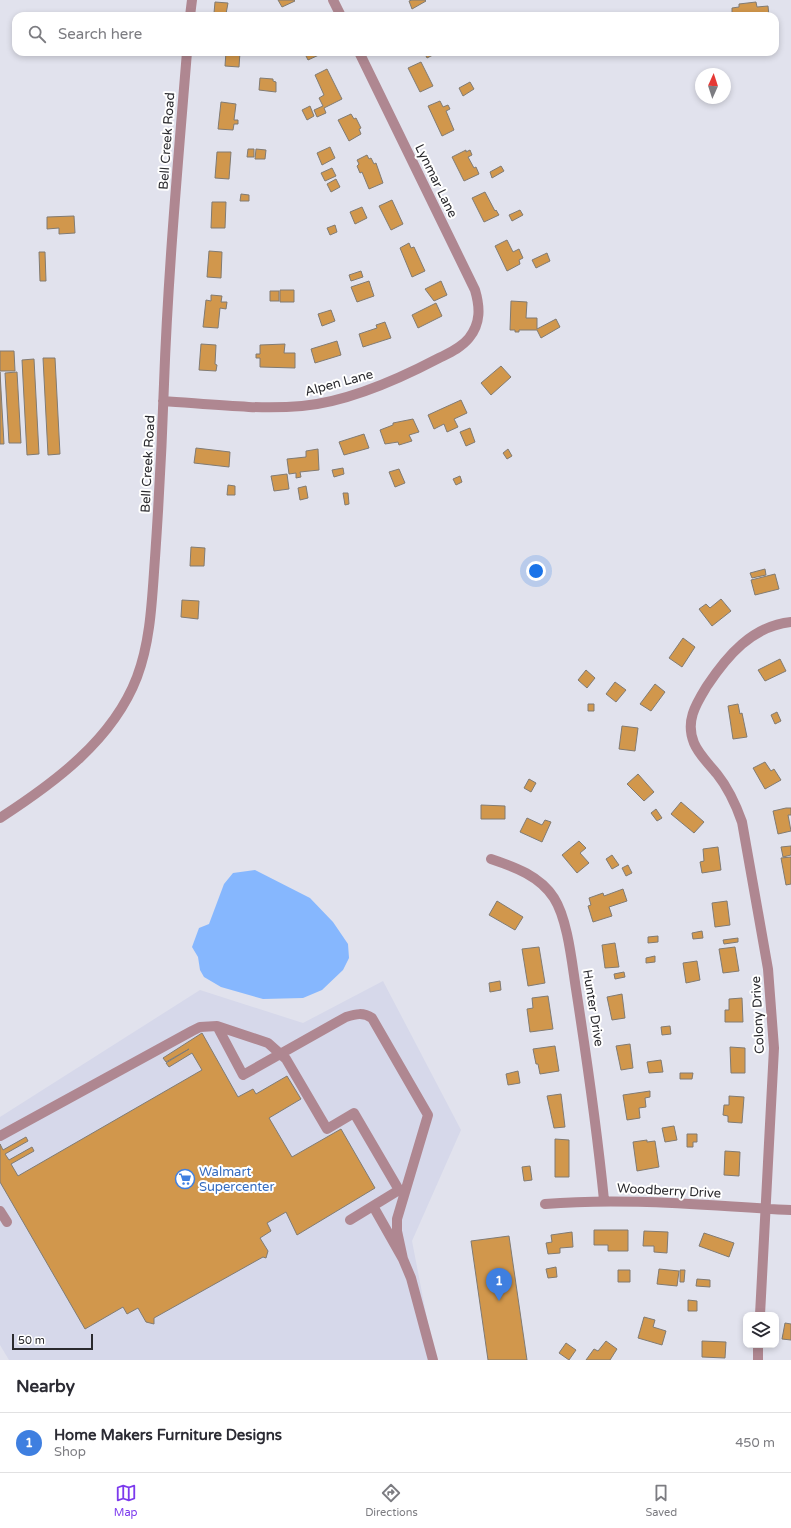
<!DOCTYPE html>
<style>
body{margin:0;font-family:"Varela Round",sans-serif;background:#f7f7f7;color:#2b2b33}
.controls{position:absolute;right:12px;bottom:12px;display:grid;overflow:hidden;border-radius:8px;box-shadow:0 2px 6px #0003}
.controls button{width:36px;height:36px;display:grid;place-items:center;padding:0;border:0;border-bottom:1px solid #e1e1e2;background:#fff;color:#2b2b33;font:20px sans-serif}
.compass{position:absolute;left:695px;top:68px;width:36px;height:36px;border-radius:50%;background:#fff;box-shadow:0 2px 6px #0003;rotate:3deg}
.scale{position:absolute;left:12px;bottom:10px;width:81px;box-sizing:border-box;padding-left:4px;border:2px solid #2a2a2e;border-top:0;font-size:11px;line-height:14px;white-space:nowrap;color:#2a2a2e;-webkit-text-stroke:3px #fff;paint-order:stroke}
.you{position:absolute;left:536px;top:571px;width:14px;height:14px;margin:-10px;border:3px solid #fff;border-radius:50%;background:#1a73e8;box-shadow:0 0 0 6px #1a73e833}
.badge{display:grid;place-items:center;width:26px;height:26px;border-radius:50%;background:#7c3aed;color:#fff;font-size:13px;font-weight:700}
.pin{position:absolute;translate:-50% -33px;filter:drop-shadow(0 1px 2px #0008)}
.pin::after{content:'';position:absolute;top:21px;width:14px;height:12px;background:inherit;clip-path:polygon(0 0,100% 0,50% 100%)}
.list{margin:0;padding:0;list-style:none}
h2{display:flex;justify-content:space-between;align-items:center;height:52px;margin:0;padding:0 16px;font-size:17px}
h2 small{font-size:13px;font-weight:400;color:#7c7c81}
.list li{display:grid;grid-template-columns:26px 1fr auto;gap:12px;align-items:center;box-sizing:border-box;height:60px;padding:0 16px;border-top:1px solid #e1e1e2}
.list b{display:block;font-size:15px;white-space:nowrap}
.list p{margin:0;font-size:13px;white-space:nowrap;color:#7c7c81}
.list em{font-size:13px;font-style:normal;color:#7c7c81}
.icon{flex:none;width:22px;height:22px;fill:none;stroke:currentColor;stroke-width:2;stroke-linecap:round;stroke-linejoin:round}
.map{position:relative;flex:none;width:791px;height:1360px;overflow:hidden}
.search{position:absolute;background:#fff;box-shadow:0 2px 6px #0003;left:12px;right:12px;top:12px;height:44px;display:flex;align-items:center;gap:10px;box-sizing:border-box;padding:0 14px;border-radius:12px;color:#7c7c81;font-size:15px}
.sheet{height:112px;background:#fff}
nav{display:flex;justify-content:space-around;align-items:center;box-sizing:border-box;height:56px;border-top:1px solid #e1e1e2;background:#fff;font-size:11px;color:#7c7c81}
nav a{display:grid;justify-items:center;gap:2px}
nav .on{color:#7c3aed}
.map>svg:first-child{display:block}
.built{fill:#d6d8ea}
.water{fill:#86b7fe}
.building{fill:#d1974c;stroke:#817b73}
.lines{fill:none;stroke-linecap:round;stroke-linejoin:round}
.minor{stroke:#af8791;stroke-width:10}
.labels{text-anchor:middle;dominant-baseline:central;stroke-width:4;stroke-linejoin:round;paint-order:stroke}
.street-label{font-size:13px;fill:#2a2a2e;stroke:#fff}
.shop-label{font-size:13px;fill:#366cbe;stroke:#fff;text-anchor:start}
</style>
<div class="map">
<svg width="791" height="1360" viewBox="0 0 791 1360">
<rect width="100%" height="100%" fill="#e1e2ed"/>
<path class="built" d="M383 981 461 1130 412 1241 435 1360H9L0 1345V1117L200 990 303 1023Z"/>
<path class="water" d="M255 870 310 898 333 922 348 944 349 958 343 970 322 990 303 998 263 999 221 987 204 977 200 970 198 957 192 947 199 928 209 924 224 884 233 873Z"/>
<path class="building" d="M278 0H294L295 1 282 7Z
M412 0H425L426 1 412 9 409 1Z
M215 2 228 3 226 14 214 13Z
M756 2 757 7 768 6 769 16H732V8L739 7V4Z
M226 52H240L239 67 225 66Z
M304 52H320L321 54 308 60Z
M424 52H436L437 53 427 58Z
M421 62 433 86 420 92 408 68Z
M327 69 342 99 324 108 326 113 317 117 314 110 323 106 319 98 324 95 315 75Z
M260 78 273 79V81L276 82V92L259 90Z
M470 82 474 89 463 96 459 88Z
M440 101 443 107 448 105 450 109 446 111 454 130 442 136 428 106Z
M221 102 236 104 234 120H238V124H234L233 130 218 129Z
M310 106 314 116 307 120 302 110Z
M351 114 354 119 356 118 361 128 359 129 361 134 349 141 338 120Z
M330 147 335 158 322 165 317 153Z
M248 149H254V157H247Z
M256 149 266 150 265 159H255Z
M466 150V152L470 150 472 155 468 157 474 168 476 167 479 174 464 181 452 157Z
M217 152H231L229 179 215 178Z
M367 155 369 159 371 158 374 164 376 163 383 183 369 189 362 172 360 173 357 166 359 164 357 160Z
M501 166 504 171 492 178 490 172Z
M332 168 336 176 325 181 321 173Z
M336 179 340 187 331 192 327 184Z
M485 192 495 211 496 210 499 215 484 222 472 198Z
M241 194 249 195V201H240Z
M392 200 403 224 391 230 379 206Z
M212 202H226L225 228H211Z
M362 207 367 218 355 224 350 212Z
M520 210 523 215 512 221 509 215Z
M74 216 75 233 59 234V228L47 229V217Z
M335 225 337 232 330 235 327 228Z
M507 240 513 252 519 249 523 258 519 260 520 264 507 271 495 246Z
M409 243 411 248 414 247 425 271 412 277 400 248Z
M209 251 222 252 221 278 207 277Z
M39 252H45L46 281H40Z
M547 253 550 261 536 268 532 260Z
M361 271 363 277 351 281 349 275Z
M369 281 374 296 357 302 351 287Z
M441 281 447 295 434 301 425 289Z
M280 290H294V302H280Z
M270 291H279V301H270Z
M211 295 222 296 221 302H227L226 309 220 308 218 328 203 327 206 300 211 301Z
M511 301 527 302 526 318H537V329L556 319 560 327 541 338 537 330H519V332H515V330H510Z
M436 303 442 316 418 328 412 315Z
M331 310 335 321 322 326 318 314Z
M385 322 391 338 363 347 359 334 377 328 376 325Z
M337 341 341 355 315 363 311 349Z
M201 344 216 345 215 364 217 365 216 371 199 370Z
M285 344 284 353H295V368L260 367V358H256V354H260V345Z
M0 351H14L15 371H0Z
M43 358H55L60 454 48 455Z
M34 359 39 454 27 455 22 360Z
M501 366 511 377 491 395 481 383Z
M0 372 4 444H0Z
M17 372 21 443H9L5 373Z
M461 400 467 413 454 419 458 427 447 432 444 424 434 429 428 415Z
M413 419 419 432 409 435 412 441 399 445 398 442 385 444 380 430 393 425V423Z
M470 428 475 442 466 446 460 432Z
M364 434 369 448 344 455 339 442Z
M196 448 230 452 229 467 194 463Z
M318 449 319 470 300 472 301 477 296 478V473L289 474 287 459 306 457V451Z
M508 449 512 456 507 459 503 453Z
M343 468 344 474 334 477 332 470Z
M399 469 405 483 395 487 389 472Z
M287 474 289 489 274 491 271 476Z
M460 476 462 482 456 485 453 479Z
M228 485 235 486V495H227Z
M306 486 308 498 300 500 298 488Z
M343 493H348L349 504 345 505Z
M191 547 205 548 204 566H190Z
M765 569 766 575 752 578 750 573Z
M775 574 779 589 755 595 751 580Z
M721 599 731 611 712 626 699 609 706 604 710 608Z
M182 600 199 601 198 619 181 617Z
M683 638 695 647 682 667 669 658Z
M780 659 786 671 765 681 758 670Z
M586 670 595 678 587 688 578 680Z
M615 682 626 690 616 702 606 694Z
M655 684 665 692 651 711 640 704Z
M588 704H594V711H588Z
M738 704 740 714 742 713 747 737 733 739 728 706Z
M777 712 781 721 775 724 771 715Z
M622 726 638 728 635 751 619 749Z
M765 762 771 771 774 769 781 780 765 789 753 768Z
M638 774 654 792 644 801 627 784Z
M529 779 536 783 531 792 524 788Z
M681 802 704 822 694 833 671 814Z
M481 805 505 806V819H481Z
M786 808H791V815H788L791 831 778 834 773 811Z
M656 809 662 818 657 821 651 813Z
M527 818 542 825 545 820 551 822 542 842 520 832Z
M579 841 586 848 580 853 589 863 577 873 562 855Z
M791 846V855L783 857 781 847Z
M718 847 721 870 702 873 700 862 704 861 703 849Z
M612 855 619 865 612 869 606 859Z
M791 857V884L786 885 781 858Z
M628 865 632 873 626 876 622 868Z
M623 889 627 901 609 907 612 916 593 922 588 906 591 905 589 898 603 893 604 896Z
M497 901 523 917 515 930 489 915Z
M727 901 730 925 715 927 712 903Z
M702 931 703 938 693 939 692 933Z
M658 936V942L648 943V937Z
M738 938V942L724 944 723 940Z
M615 943 619 967 605 968 602 945Z
M539 947 545 983 528 986 522 949Z
M735 947 739 971 723 973 719 949Z
M655 956V962L646 963V958Z
M697 961 700 980 686 983 683 963Z
M624 972 625 977 615 979 614 974Z
M500 981 501 990 490 992 489 983Z
M622 994 625 1018 612 1020 607 997Z
M548 996 553 1029 530 1032 527 1009 533 1008 532 998Z
M742 998 743 1022H725V1010H729V999Z
M670 1026 671 1034 662 1035 661 1027Z
M202 1033 238 1097 253 1089 256 1094 287 1076 301 1099 269 1118 292 1157 341 1129 375 1188 297 1235 286 1212 267 1223 271 1231 260 1238 268 1251 266 1258 263 1257 154 1318V1324L146 1322 138 1308 127 1314 123 1307 85 1329 0 1182V1144L3 1150 26 1137 28 1141 5 1154 9 1160 32 1147 34 1151 11 1164 18 1176 202 1070 192 1053 169 1067 166 1063 189 1049 166 1062 163 1058Z
M630 1044 633 1068 621 1070 616 1046Z
M555 1046 559 1071 540 1074 538 1064H536L533 1049Z
M730 1047 745 1048V1073H731Z
M661 1060 663 1072 649 1073 647 1062Z
M518 1071 520 1083 508 1085 506 1074Z
M680 1073H693L692 1079H680Z
M650 1091V1097L645 1098 646 1107 639 1108 640 1118 627 1120 623 1095Z
M561 1094 565 1127 554 1128 547 1096Z
M729 1096 744 1097 742 1123 728 1122V1116L723 1115 724 1105H729Z
M674 1126 677 1140 665 1142 662 1128Z
M687 1134H697V1142H693V1147H687Z
M555 1139 569 1140V1177H555Z
M647 1140V1142L655 1141 659 1167 637 1171 633 1142Z
M725 1151 740 1152 739 1176 724 1175Z
M530 1166 532 1180 524 1181 522 1167Z
M594 1230H628V1251H608V1245H594Z
M644 1231 668 1232 667 1253 654 1252V1246H643Z
M572 1232 573 1247 560 1248V1253L548 1254 546 1243 552 1242 551 1235Z
M704 1233 734 1243 729 1257 699 1246Z
M509 1236 527 1360H488L471 1241Z
M556 1267 557 1277 548 1278 546 1269Z
M659 1269 679 1271 677 1286 657 1284Z
M618 1270H630V1282H618Z
M680 1270H685L684 1282H680Z
M697 1279 710 1280V1287L696 1286Z
M688 1300 697 1301V1311H688Z
M644 1317 655 1320 653 1327 666 1331 662 1345 638 1338Z
M785 1323 791 1324V1340L782 1339Z
M606 1341 617 1349 610 1360H586L594 1349 598 1351Z
M702 1341 726 1342 725 1358 702 1357Z
M566 1343 576 1350 569 1360 559 1353Z"/>
<g class="lines">
<path class="minor" d="M333 0 341 16
M190 16 192 0
M163 401C209 404 257 410 302 406 348 402 399 379 439 358 449 353 461 348 469 338 481 323 480 307 475 290L359 52
M0 818C54 783 113 740 137 677 151 640 152 598 155 558 159 500 162 442 164 384 168 273 178 162 187 52
M491 859C515 867 540 876 554 898 568 920 572 964 576 989 587 1060 597 1130 604 1200
M217 1026 243 1075 346 1017C356 1014 363 1012 372 1018L428 1115 397 1219V1231L403 1259
M0 1136 192 1031 200 1027 217 1026 268 1043 286 1059 327 1129 354 1113 399 1190
M545 1204C627 1197 709 1206 791 1210
M373 1206 403 1259 411 1278 433 1360
M0 1211 7 1222
M350 1220 399 1190 405 1191
M760 1315 774 1048 768 969 742 822C736 805 729 789 717 774 709 764 699 755 694 743 685 721 696 704 707 686 727 656 752 626 791 622
M758 1360V1345"/>
</g>
<defs>
<symbol id="supermarket-ring" viewBox="-11 -11 22 22"><circle r="9.5" fill="#fff" stroke="#3f7fe0" stroke-width="1.5"/><path d="M-6-5.5h2.5l.6 2H6L4.5 2H-2.5L-4.4-4H-6ZM-1.5 3.2a1.3 1.3 0 1 0 .1 0ZM3 3.2a1.3 1.3 0 1 0 .1 0Z" fill="#3f7fe0"/></symbol>
</defs>
<g fill-rule="evenodd">
<use href="#supermarket-ring" x="174" y="1168" width="22" height="22"/>
</g>
<g class="labels">
<g class="street-label">
<text transform="translate(167 141) rotate(-86)">Bell Creek Road</text>
<text transform="translate(436 181) rotate(64)">Lynmar Lane</text>
<text transform="translate(339 383) rotate(-15)">Alpen Lane</text>
<text transform="translate(148 464) rotate(-87)">Bell Creek Road</text>
<text transform="translate(593 1008) rotate(81)">Hunter Drive</text>
<text transform="translate(758 1015) rotate(-93)">Colony Drive</text>
<text transform="translate(669 1191) rotate(3)">Woodberry Drive</text>
</g>
<g class="shop-label">
<text x="199" y="1172">Walmart<tspan x="199" dy="15">Supercenter</tspan></text>
</g>
</g>
</svg>
<div class="controls">
<button><svg class="icon" aria-label="layers" viewBox="0 0 24 24"><path d="M12 4l9 5-9 5-9-5zM3 14l9 5 9-5"/></svg></button>
</div>
<svg class="compass" viewBox="-18 -18 36 36"><path d="M0-13l5 13h-10z" fill="#e53935"/><path d="M0 13l5-13h-10z" fill="#7c7c81"/></svg>
<div class="scale">50 m</div>
<div class="you"></div>
<div class="pin badge" style="left:499px;top:1301px;background:#3f7fe0">1</div>
<div class="search"><svg class="icon" aria-label="search" viewBox="0 0 24 24"><circle cx="10" cy="10" r="6"/><path d="M15 15l6 6"/></svg>Search here</div>
</div>
<section class="sheet">
<h2>Nearby<small></small></h2>
<ul class="list">
<li><span class="badge" style="background:#3f7fe0">1</span><div><b>Home Makers Furniture Designs</b><p>Shop</p></div><em>450 m</em></li>
</ul>
</section>
<nav>
<a class="on"><svg class="icon" aria-label="map" viewBox="0 0 24 24"><path d="M3 6l6-2 6 2 6-2v14l-6 2-6-2-6 2zM9 4v14M15 6v14"/></svg>Map</a>
<a><svg class="icon" aria-label="directions" viewBox="0 0 24 24"><path d="M12 3l9 9-9 9-9-9zM9 14v-3h6M13 9l2 2-2 2"/></svg>Directions</a>
<a><svg class="icon" aria-label="saved" viewBox="0 0 24 24"><path d="M7 4h10v16l-5-4-5 4z"/></svg>Saved</a>
</nav>
